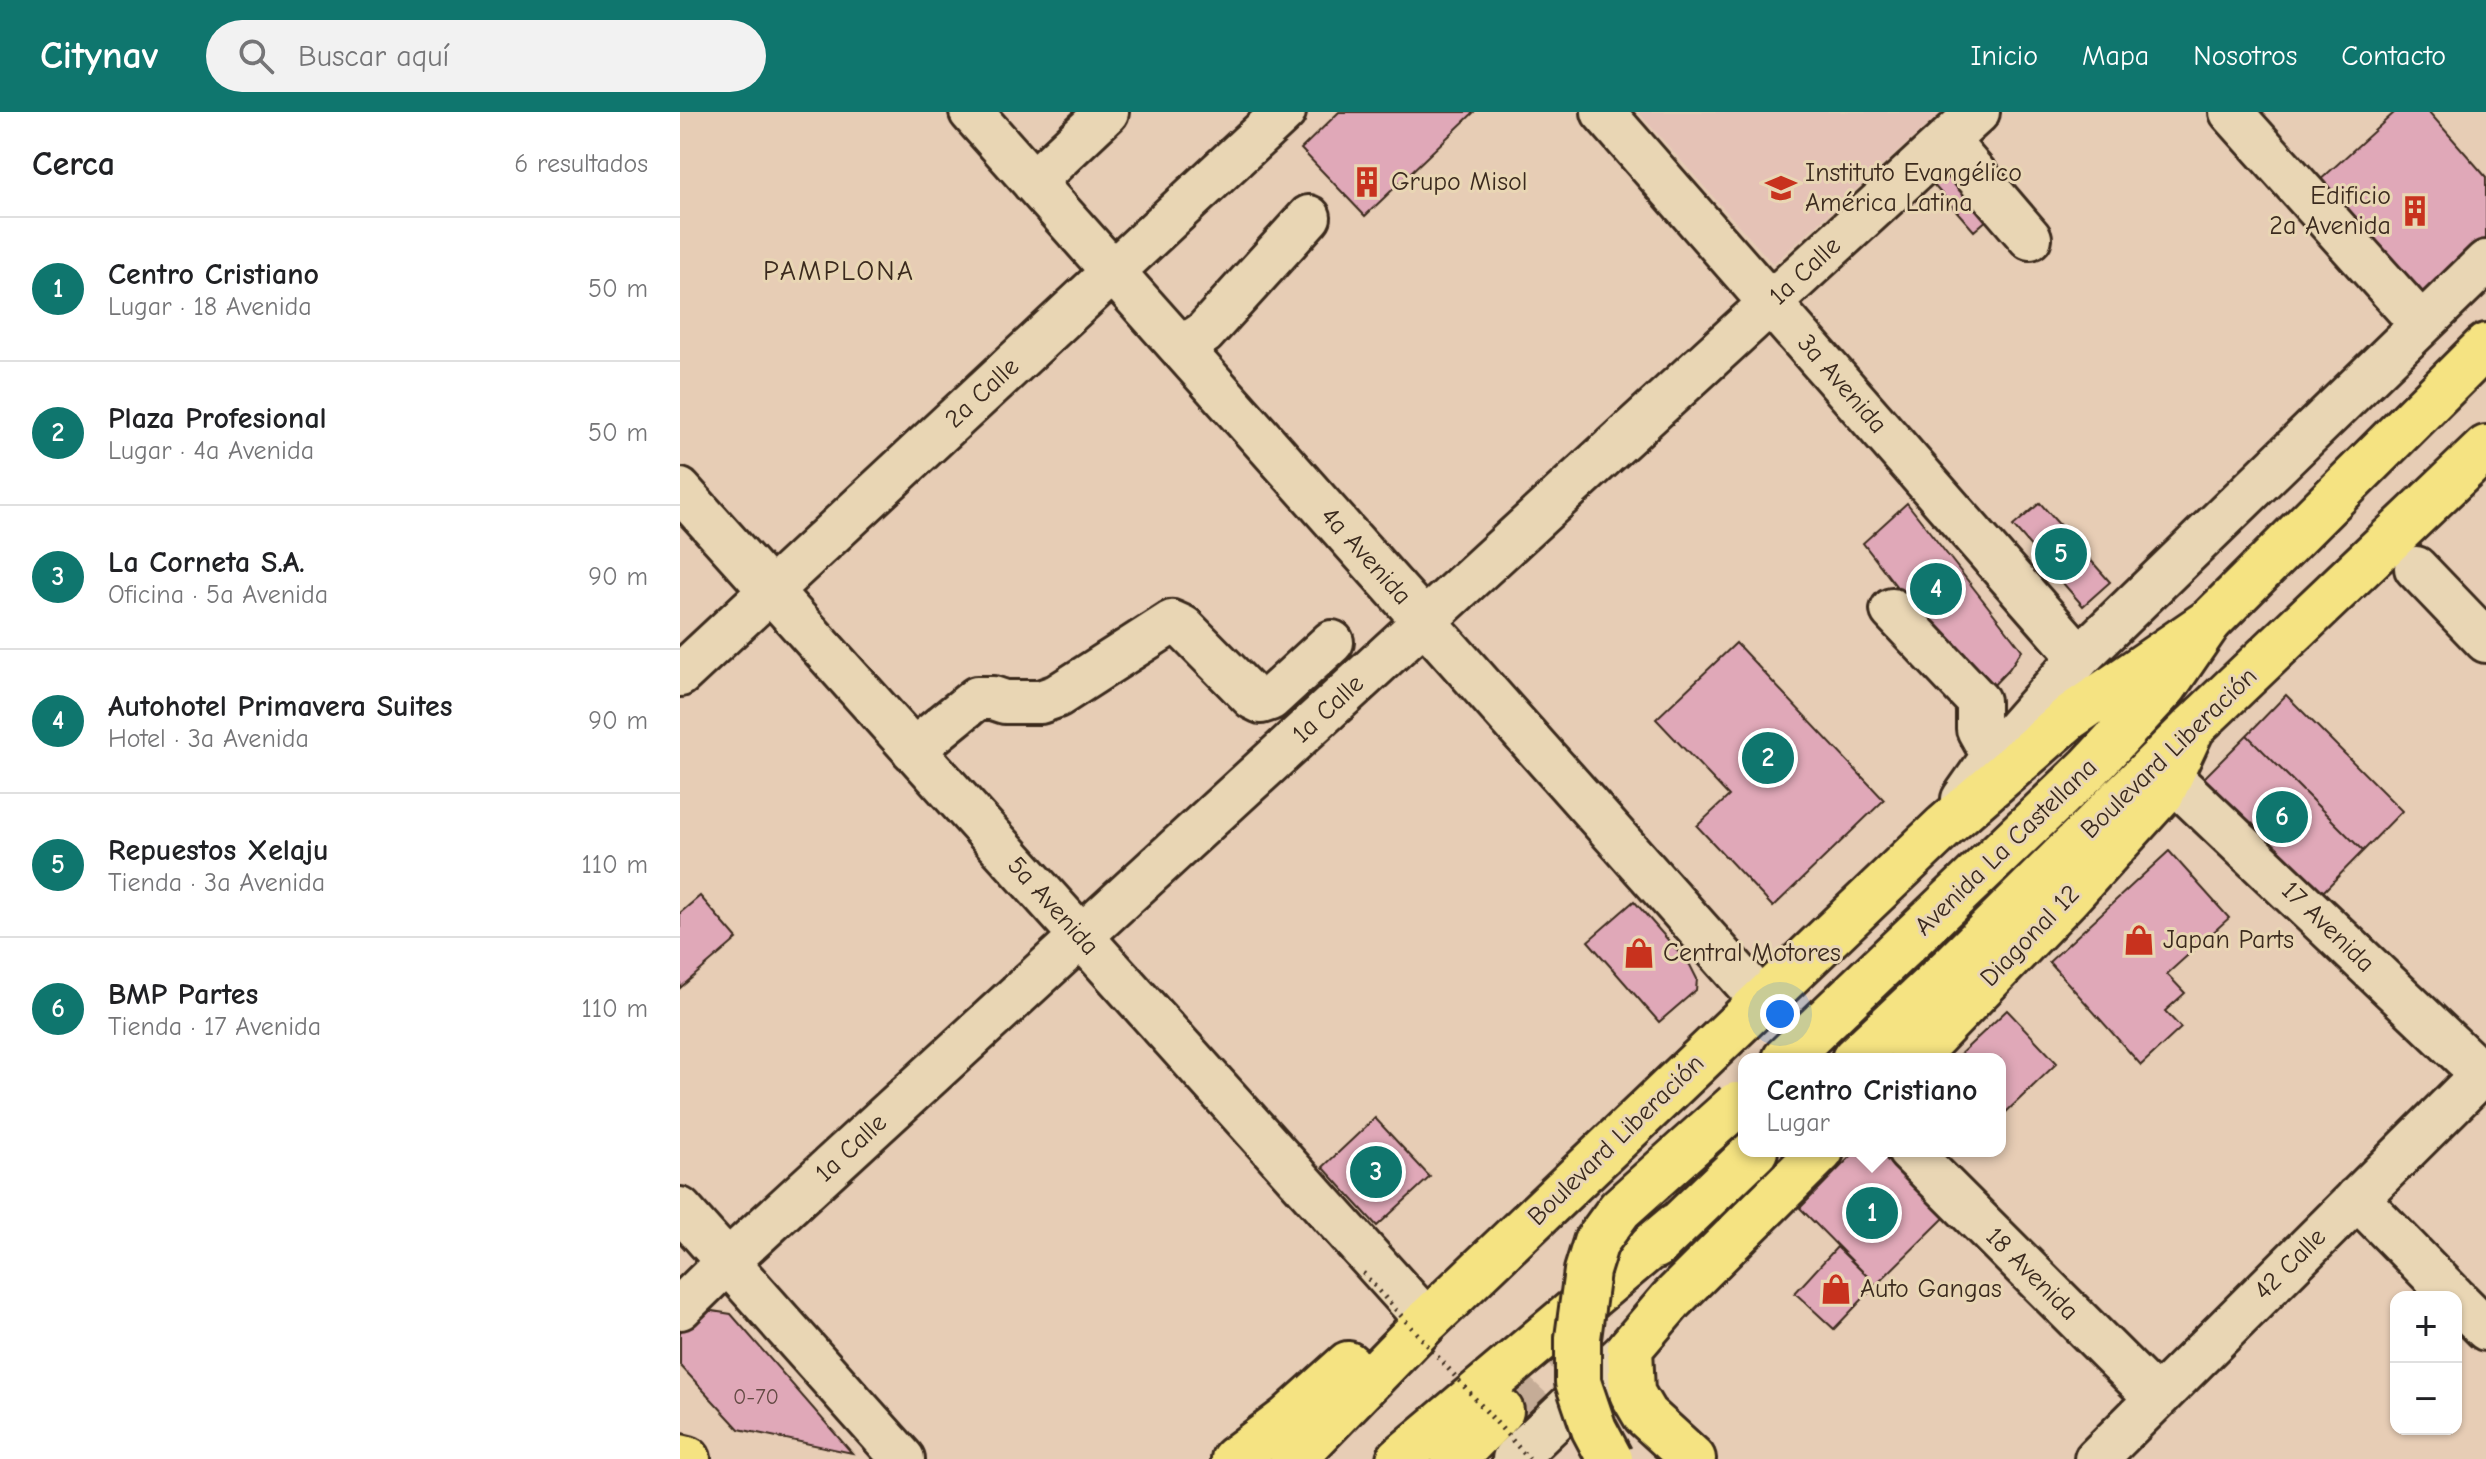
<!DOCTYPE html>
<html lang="es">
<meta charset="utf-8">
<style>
body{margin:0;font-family:"Comic Neue",sans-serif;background:#f2f2f2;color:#202124}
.controls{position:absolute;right:24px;bottom:24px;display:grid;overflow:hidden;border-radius:16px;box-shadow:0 2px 6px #0004}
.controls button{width:72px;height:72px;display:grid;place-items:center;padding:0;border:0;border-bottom:2px solid #e0e0e0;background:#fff;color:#202124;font:40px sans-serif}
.you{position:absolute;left:1100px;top:902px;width:28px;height:28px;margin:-20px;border:6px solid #fff;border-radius:50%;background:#1a73e8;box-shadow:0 0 0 12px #1a73e833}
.badge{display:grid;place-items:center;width:52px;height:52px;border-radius:50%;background:#0f766e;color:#fff;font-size:26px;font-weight:700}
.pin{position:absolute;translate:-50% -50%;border:4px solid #fff;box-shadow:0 2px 8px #0006}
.popup{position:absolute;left:1058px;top:941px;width:268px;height:104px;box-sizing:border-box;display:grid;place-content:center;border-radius:16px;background:#fff;filter:drop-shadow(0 2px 6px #0005);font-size:26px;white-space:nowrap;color:#757577}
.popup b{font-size:30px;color:#202124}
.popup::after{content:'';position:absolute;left:50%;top:100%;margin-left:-16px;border:16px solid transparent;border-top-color:#fff}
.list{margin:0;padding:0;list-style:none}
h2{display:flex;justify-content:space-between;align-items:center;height:104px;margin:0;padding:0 32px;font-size:34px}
h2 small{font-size:26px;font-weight:400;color:#757577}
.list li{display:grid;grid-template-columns:52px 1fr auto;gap:24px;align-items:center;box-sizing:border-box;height:144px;padding:0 32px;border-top:2px solid #e0e0e0}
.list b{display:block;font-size:30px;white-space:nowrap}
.list p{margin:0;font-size:26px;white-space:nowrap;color:#757577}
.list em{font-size:26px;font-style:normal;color:#757577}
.icon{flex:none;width:44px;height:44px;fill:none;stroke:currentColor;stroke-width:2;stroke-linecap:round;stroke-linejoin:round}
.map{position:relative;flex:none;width:1806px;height:1347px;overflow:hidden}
header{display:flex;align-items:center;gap:48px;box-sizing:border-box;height:112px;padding:0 40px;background:#0f766e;color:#fff}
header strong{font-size:38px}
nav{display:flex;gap:44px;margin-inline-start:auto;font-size:28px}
.search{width:560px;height:72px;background:#f2f2f2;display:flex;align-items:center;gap:20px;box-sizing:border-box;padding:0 28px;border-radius:44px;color:#757577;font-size:30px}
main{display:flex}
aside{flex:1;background:#fff}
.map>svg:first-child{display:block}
.built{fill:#e5c2b6}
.building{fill:#e0a8b8;stroke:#3b2a1e;stroke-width:2}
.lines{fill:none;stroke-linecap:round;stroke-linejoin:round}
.highway-tunnel{stroke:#c5ac97;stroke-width:44;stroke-dasharray:44 22;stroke-linecap:butt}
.minor-casing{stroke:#3b2a1e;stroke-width:48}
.major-casing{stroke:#3b2a1e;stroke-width:50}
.highway-casing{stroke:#3b2a1e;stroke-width:50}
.minor{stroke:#e9d6b4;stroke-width:42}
.major{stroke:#f5e382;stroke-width:44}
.highway{stroke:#f5e382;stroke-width:44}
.major-bridge-casing{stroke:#3b2a1e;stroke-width:50;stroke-linecap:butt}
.path-bridge{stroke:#3b2a1e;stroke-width:5;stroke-dasharray:2 6;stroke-linecap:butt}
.major-bridge{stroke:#f5e382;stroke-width:44}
.labels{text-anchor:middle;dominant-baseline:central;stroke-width:6;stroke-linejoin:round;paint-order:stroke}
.number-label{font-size:22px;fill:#644a44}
.poi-label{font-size:26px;fill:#3b2a1e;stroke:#e9d6b4;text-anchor:start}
.street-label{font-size:26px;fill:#3b2a1e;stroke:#e9d6b4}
.neighbourhood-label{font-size:28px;letter-spacing:2px;fill:#3b2a1e;stroke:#e9d6b4}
</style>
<header>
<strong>Citynav</strong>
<div class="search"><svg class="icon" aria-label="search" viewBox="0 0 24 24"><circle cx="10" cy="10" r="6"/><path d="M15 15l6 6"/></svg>Buscar aquí</div>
<nav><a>Inicio</a><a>Mapa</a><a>Nosotros</a><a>Contacto</a></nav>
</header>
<main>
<aside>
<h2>Cerca<small>6 resultados</small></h2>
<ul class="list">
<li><span class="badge">1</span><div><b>Centro Cristiano</b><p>Lugar · 18 Avenida</p></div><em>50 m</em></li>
<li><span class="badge">2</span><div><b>Plaza Profesional</b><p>Lugar · 4a Avenida</p></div><em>50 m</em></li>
<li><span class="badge">3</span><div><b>La Corneta S.A.</b><p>Oficina · 5a Avenida</p></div><em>90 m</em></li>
<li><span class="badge">4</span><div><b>Autohotel Primavera Suites</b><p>Hotel · 3a Avenida</p></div><em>90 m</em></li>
<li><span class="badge">5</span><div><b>Repuestos Xelaju</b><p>Tienda · 3a Avenida</p></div><em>110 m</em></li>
<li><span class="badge">6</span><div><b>BMP Partes</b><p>Tienda · 17 Avenida</p></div><em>110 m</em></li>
</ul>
</aside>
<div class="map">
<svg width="1806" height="1347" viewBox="0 0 1806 1347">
<rect width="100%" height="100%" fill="#e7cdb5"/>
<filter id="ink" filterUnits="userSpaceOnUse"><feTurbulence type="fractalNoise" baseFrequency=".0125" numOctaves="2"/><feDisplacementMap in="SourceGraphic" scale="16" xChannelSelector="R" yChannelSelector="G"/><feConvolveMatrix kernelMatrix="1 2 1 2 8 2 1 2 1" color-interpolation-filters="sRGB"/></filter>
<g filter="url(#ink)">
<path class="built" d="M958 0H1262L1093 152Z"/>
<path class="building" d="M659 0H794L685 104 621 37Z
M1715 0H1749L1806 65V129L1741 187 1638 70Z
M1267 44 1316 100 1294 119 1245 63Z
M1227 391 1342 538 1329 557 1308 579 1254 523 1183 431Z
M1360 391 1430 470 1403 494 1333 414Z
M1056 531 1204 688 1093 795 1017 714 1049 684 976 607Z
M1606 583 1722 699 1683 739 1567 623Z
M1567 623 1683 739 1638 785 1520 670Z
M1489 739 1549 806 1487 862 1505 881 1485 899 1501 916 1461 953 1369 850Z
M20 784 57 827 0 876V801Z
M954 789 1010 853 1017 867 1016 878 979 910 908 829Z
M1327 898 1377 951 1320 1006V947H1275Z
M695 1006 750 1065 697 1114 643 1055Z
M1176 1039H1198L1265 1105 1196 1173 1120 1096Z
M1157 1135 1196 1173 1154 1217 1115 1181Z
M26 1198 51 1202 172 1341 59 1317 0 1253V1220Z"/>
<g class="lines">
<path class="highway-tunnel" d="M821 1299 907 1208"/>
<defs>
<path id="minor" d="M291 0 1082 889
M923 0 1400 545
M1551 0 1741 212
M1267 29 1350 126
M353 70 427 0
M501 236 524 221 629 105
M0 378 747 1209
M1736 456 1806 529
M1212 498 1298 589V617L1313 644
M0 563 604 0
M233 638 297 586H313L325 590H360L377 584 492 510 503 515 573 586 581 590 590 587 652 530
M1489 664 1806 966
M1283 687 1313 644 1400 545 1806 150
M1229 1039 1476 1286
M1677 1086 1774 1185
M0 1097 223 1347
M1776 1187 1806 1217
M0 1196 47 1150 1298 0
M834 1347 950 1236
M1416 1347 1806 958"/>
<path id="major" d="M1105 947 1410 655 1485 574 1529 510
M1232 947 1388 785 1482 681 1511 619
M0 1345 8 1347
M1013 1347 965 1303 952 1281 950 1236 991 1188 1141 1039"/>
<path id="highway" d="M1174 947 1273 854 1512 616 1806 336
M976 1134 1075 1039
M554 1347 607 1307 668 1252
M613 1347 747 1209 1265 714 1390 605 1531 508 1806 234
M719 1347 995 1114
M774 1347 821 1299"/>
</defs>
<use href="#minor" class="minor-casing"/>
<use href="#major" class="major-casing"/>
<use href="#highway" class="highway-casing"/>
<use href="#minor" class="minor"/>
<use href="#major" class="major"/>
<use href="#highway" class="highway"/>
<defs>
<path id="major-bridge" d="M930 1347 914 1317 898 1270V1226L907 1159 916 1130 940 1097 1056 993"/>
</defs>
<use href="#major-bridge" class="major-bridge-casing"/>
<path class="path-bridge" d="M683 1161 849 1347"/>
<use href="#major-bridge" class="major-bridge"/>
</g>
</g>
<defs>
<symbol id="building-bare" viewBox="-9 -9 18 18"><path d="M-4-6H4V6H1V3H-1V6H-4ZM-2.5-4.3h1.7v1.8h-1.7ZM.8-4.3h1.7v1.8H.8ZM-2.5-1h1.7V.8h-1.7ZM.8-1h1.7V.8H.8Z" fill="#c8321e" stroke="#e9d6b4" stroke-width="2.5" paint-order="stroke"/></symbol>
<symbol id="school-bare" viewBox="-9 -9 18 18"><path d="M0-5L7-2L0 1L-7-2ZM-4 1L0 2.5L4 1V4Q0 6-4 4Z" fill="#c8321e" stroke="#e9d6b4" stroke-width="2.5" paint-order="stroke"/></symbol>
<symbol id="shop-bare" viewBox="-9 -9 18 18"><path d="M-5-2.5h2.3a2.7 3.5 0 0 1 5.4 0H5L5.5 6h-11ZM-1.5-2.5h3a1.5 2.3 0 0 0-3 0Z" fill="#c8321e" stroke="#e9d6b4" stroke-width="2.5" paint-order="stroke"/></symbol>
</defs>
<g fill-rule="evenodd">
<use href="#building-bare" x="665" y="48" width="44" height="44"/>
<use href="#school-bare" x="1079" y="54" width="44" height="44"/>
<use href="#building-bare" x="1713" y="77" width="44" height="44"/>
<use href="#shop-bare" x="1437" y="806" width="44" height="44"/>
<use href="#shop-bare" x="937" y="819" width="44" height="44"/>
<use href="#shop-bare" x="1134" y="1155" width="44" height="44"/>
</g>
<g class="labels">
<g class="number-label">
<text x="76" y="1285">0-70</text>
</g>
<g class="poi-label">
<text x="1125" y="61">Instituto Evangélico<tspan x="1125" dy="30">América Latina</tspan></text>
<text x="711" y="70">Grupo Misol</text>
<text x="1711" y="84" text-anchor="end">Edificio<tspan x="1711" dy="30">2a Avenida</tspan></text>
<text x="1483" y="828">Japan Parts</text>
<text x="983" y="841">Central Motores</text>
<text x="1180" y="1177">Auto Gangas</text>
</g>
<g class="street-label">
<text transform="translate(1125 159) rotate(-43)">1a Calle</text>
<text transform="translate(1162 272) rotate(49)">3a Avenida</text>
<text transform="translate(302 281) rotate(-43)">2a Calle</text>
<text transform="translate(686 444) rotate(48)">4a Avenida</text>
<text transform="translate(648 597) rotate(-43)">1a Calle</text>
<text transform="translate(1489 641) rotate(-44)">Boulevard Liberación</text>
<text transform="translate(1326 735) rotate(-44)">Avenida La Castellana</text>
<text transform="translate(373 794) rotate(48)">5a Avenida</text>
<text transform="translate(1648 815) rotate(44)">17 Avenida</text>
<text transform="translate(1350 824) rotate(-46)">Diagonal 12</text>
<text transform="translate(936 1028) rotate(-44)">Boulevard Liberación</text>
<text transform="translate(171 1036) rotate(-43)">1a Calle</text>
<text transform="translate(1610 1152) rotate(-45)">42 Calle</text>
<text transform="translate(1352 1162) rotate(45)">18 Avenida</text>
</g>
<g class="neighbourhood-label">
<text x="159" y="159">PAMPLONA</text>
</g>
</g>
</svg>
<div class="controls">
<button>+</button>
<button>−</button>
</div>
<div class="you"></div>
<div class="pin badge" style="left:1192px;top:1101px">1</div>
<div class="popup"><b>Centro Cristiano</b>Lugar</div>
<div class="pin badge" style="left:1088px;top:646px">2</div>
<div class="pin badge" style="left:696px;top:1060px">3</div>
<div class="pin badge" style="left:1256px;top:477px">4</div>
<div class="pin badge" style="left:1381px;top:442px">5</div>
<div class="pin badge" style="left:1602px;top:705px">6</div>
</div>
</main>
